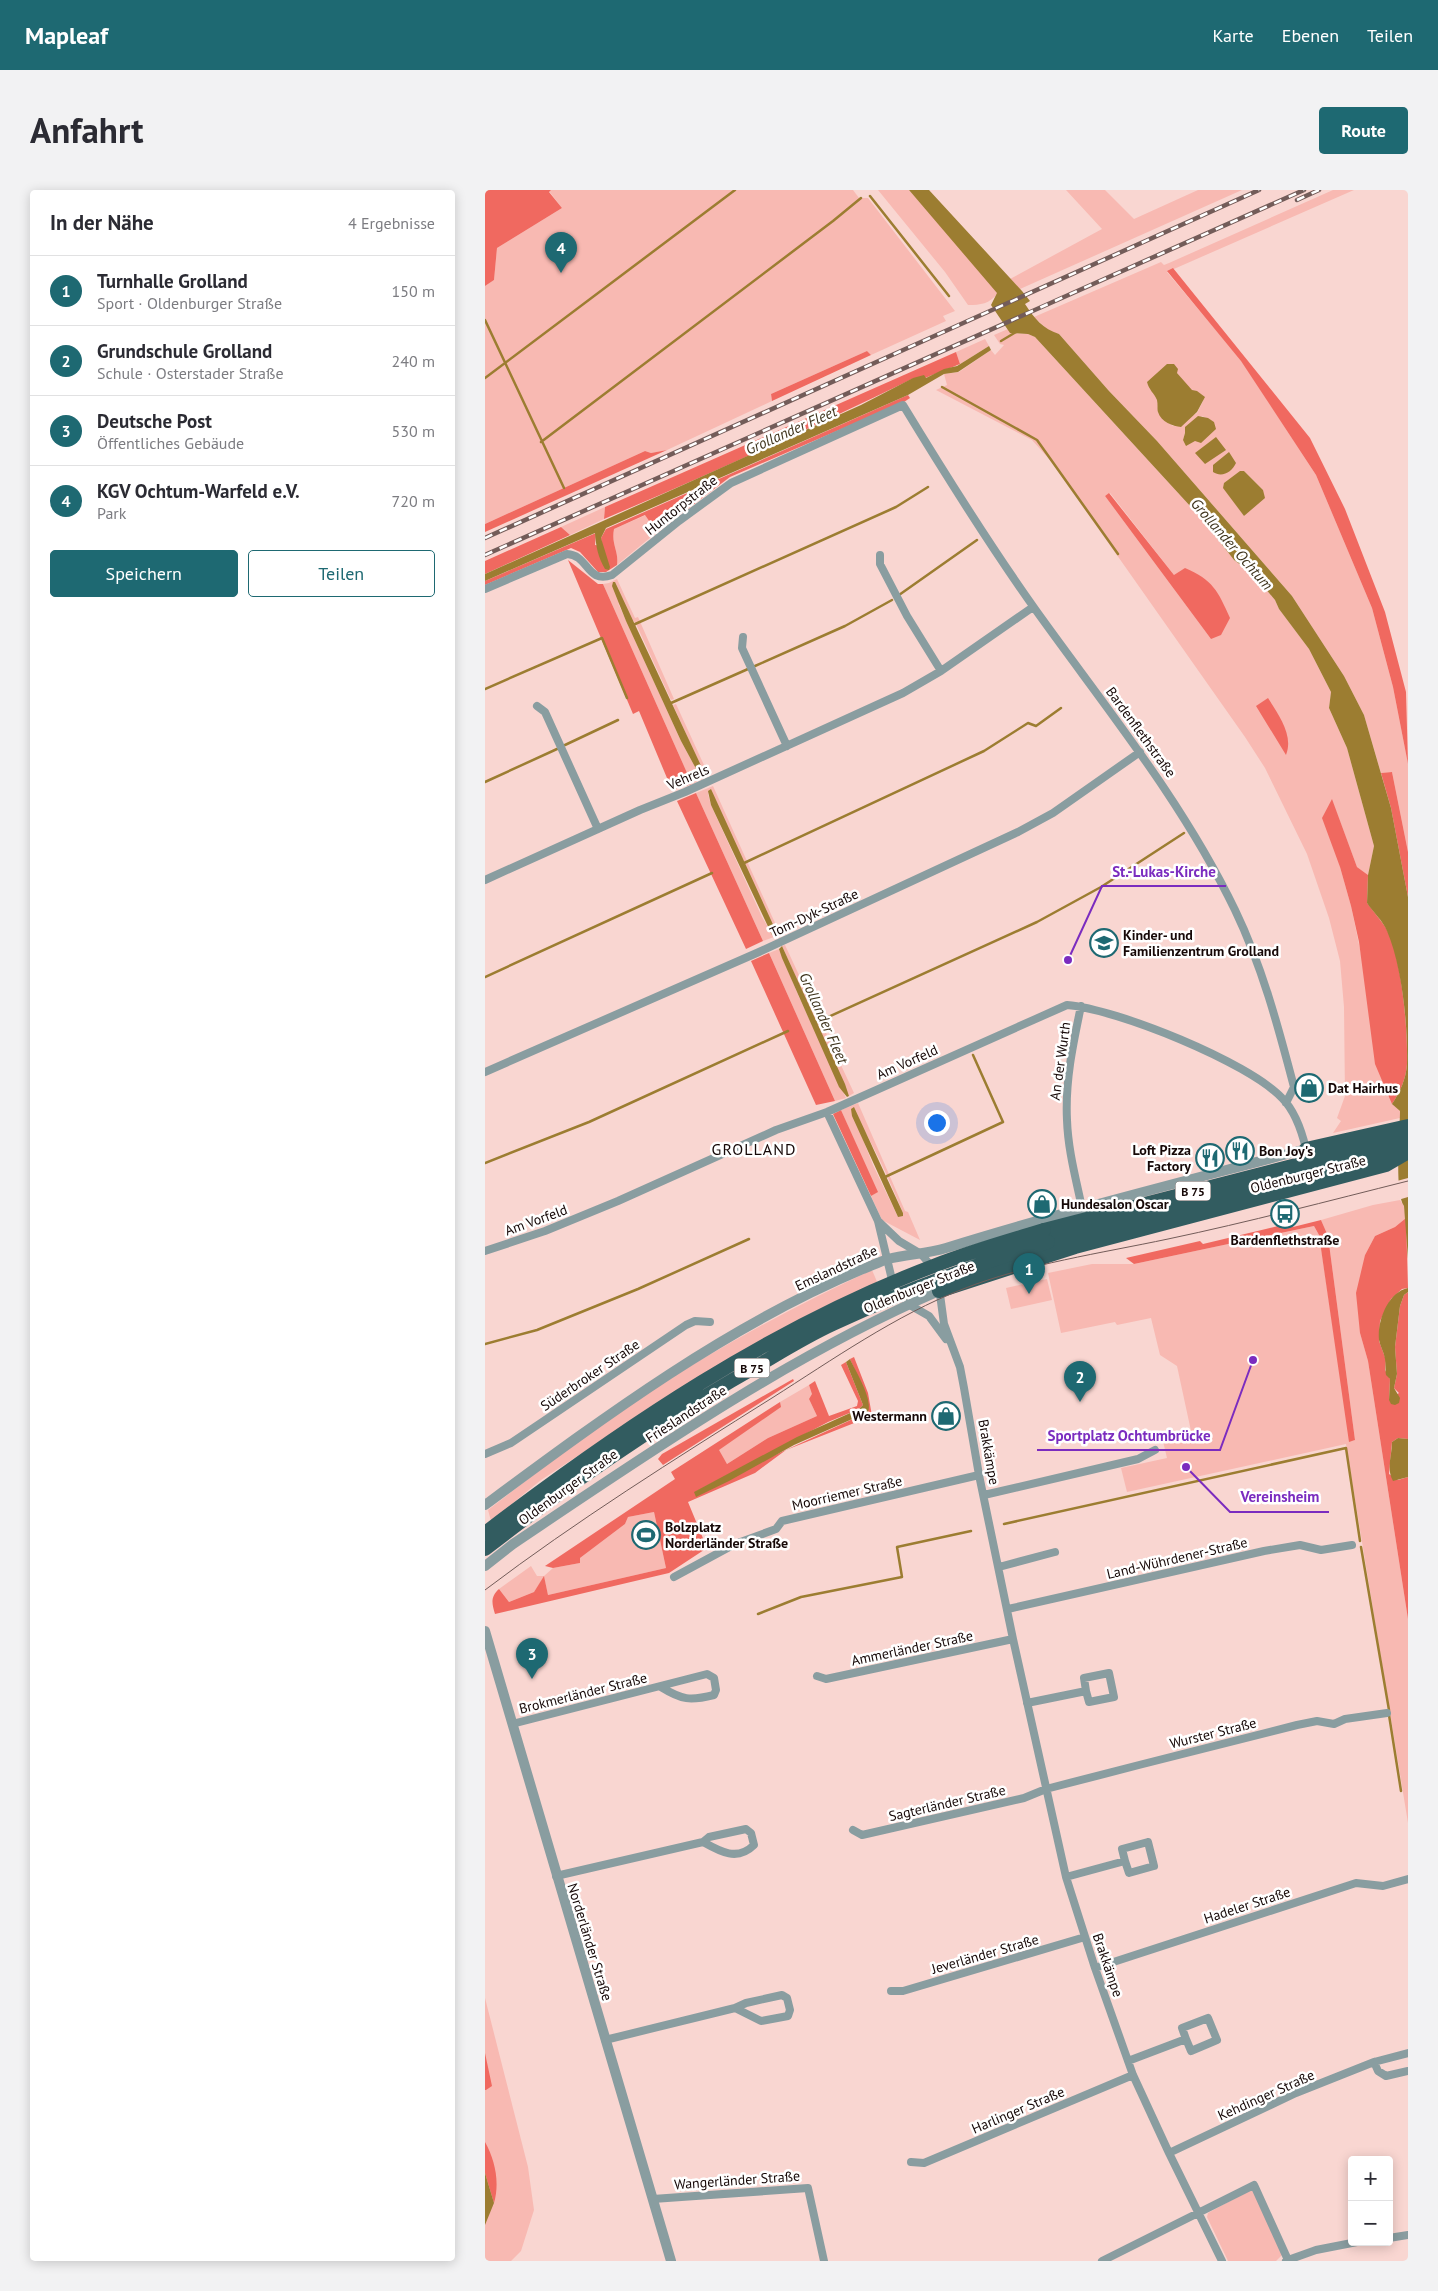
<!DOCTYPE html>
<html lang="de">
<meta charset="utf-8">
<style>
body{margin:0;font-family:"PT Sans",sans-serif;background:#f2f2f3;color:#2b2b33}
.controls{position:absolute;right:15px;bottom:15px;display:grid;overflow:hidden;border-radius:5px;box-shadow:0 2px 12px #0003}
.controls button{width:45px;height:45px;display:grid;place-items:center;padding:0;border:0;border-bottom:1px solid #e1e1e2;background:#fff;color:#2b2b33;font:25px sans-serif}
.you{position:absolute;left:451px;top:932px;width:18px;height:18px;margin:-12px;border:4px solid #fff;border-radius:50%;background:#1a73e8;box-shadow:0 0 0 8px #1a73e833}
.badge{display:grid;place-items:center;width:32px;height:32px;border-radius:50%;background:#1e6972;color:#fff;font-size:16px;font-weight:700}
.pin{position:absolute;translate:-50% -41px;filter:drop-shadow(0 1px 2px #0008)}
.pin::after{content:'';position:absolute;top:26px;width:18px;height:15px;background:inherit;clip-path:polygon(0 0,100% 0,50% 100%)}
.list{margin:0;padding:0;list-style:none}
h2{display:flex;justify-content:space-between;align-items:center;height:65px;margin:0;padding:0 20px;font-size:21px}
h2 small{font-size:16px;font-weight:400;color:#7c7c81}
.list li{display:grid;grid-template-columns:32px 1fr auto;gap:15px;align-items:center;box-sizing:border-box;height:70px;padding:0 20px;border-top:1px solid #e1e1e2}
.list b{display:block;font-size:19px;white-space:nowrap}
.list p{margin:0;font-size:16px;white-space:nowrap;color:#7c7c81}
.list em{font-size:16px;font-style:normal;color:#7c7c81}
.actions{display:flex;gap:10px;padding:15px 20px}
.actions a{flex:1;padding:11px 0;border:1px solid #1e6972;border-radius:5px;text-align:center;font-size:18px;color:#1e6972}
.actions .main{background:#1e6972;color:#fff}
.map{position:relative;flex:none;width:923px;height:2071px;overflow:hidden;border-radius:5px}
header{display:flex;align-items:center;gap:30px;box-sizing:border-box;height:70px;padding:0 25px;background:#1e6972;color:#fff}
header strong{font-size:24px}
nav{display:flex;gap:28px;margin-inline-start:auto;font-size:18px}
.intro{display:flex;align-items:center;justify-content:space-between;box-sizing:border-box;height:120px;padding:0 30px}
h1{margin:0;font-size:35px}
.button{padding:12px 22px;border-radius:5px;background:#1e6972;color:#fff;font-size:18px;font-weight:700}
main{display:flex;gap:30px;padding:0 30px}
aside{flex:1;background:#fff;border-radius:5px;box-shadow:0 2px 12px #0003}
.map>svg:first-child{display:block}
.green{fill:#f8b9b2;fill-rule:evenodd}
.forest{fill:#f06960}
.water{fill:#9c7d31}
.pier{fill:#f9d6d1}
.lines{fill:none;stroke-linecap:round;stroke-linejoin:round}
.stream{stroke:#9c7d31;stroke-width:2.5}
.minor{stroke:#899da0;stroke-width:8}
.tertiary{stroke:#899da0;stroke-width:10}
.trunk{stroke:#325c60;stroke-width:14}
.tram{stroke:#735c59;stroke-width:1}
.rail-casing{stroke:#735c59;stroke-width:4.5}
.rail{stroke:#fff;stroke-width:2.5;stroke-dasharray:8;stroke-linecap:butt}
.trunk-bridge{stroke:#325c60;stroke-width:14}
.labels{text-anchor:middle;dominant-baseline:central;stroke-width:5;stroke-linejoin:round;paint-order:stroke}
.shield{fill:#fff;stroke:#5c5251;stroke-width:1}
.shield-label{font-size:12px;font-weight:bold;fill:#160807}
.street-label{font-size:14px;fill:#160807;stroke:#fff}
.poi-label{font-size:14px;font-weight:bold;fill:#160807;stroke:#fff;text-anchor:start}
.water-label{font-size:15px;font-style:italic;fill:#3f341d;stroke:#fff}
.quarter-label{font-size:16px;letter-spacing:1px;fill:#160807;stroke:#fff}
.leader{fill:none;stroke:#7b2cbf;stroke-width:2}
.callout-dot{fill:#7b2cbf;stroke:#fff;stroke-width:2}
.callout-label{font-size:15px;text-anchor:middle;font-weight:bold;fill:#7b2cbf;stroke:#fff;stroke-width:5;stroke-linejoin:round;paint-order:stroke}
</style>
<header>
<strong>Mapleaf</strong>
<nav><a>Karte</a><a>Ebenen</a><a>Teilen</a></nav>
</header>
<div class="intro"><h1>Anfahrt</h1><a class="button">Route</a></div>
<main>
<aside>
<h2>In der Nähe<small>4 Ergebnisse</small></h2>
<ul class="list">
<li><span class="badge">1</span><div><b>Turnhalle Grolland</b><p>Sport · Oldenburger Straße</p></div><em>150 m</em></li>
<li><span class="badge">2</span><div><b>Grundschule Grolland</b><p>Schule · Osterstader Straße</p></div><em>240 m</em></li>
<li><span class="badge">3</span><div><b>Deutsche Post</b><p>Öffentliches Gebäude</p></div><em>530 m</em></li>
<li><span class="badge">4</span><div><b>KGV Ochtum-Warfeld e.V.</b><p>Park</p></div><em>720 m</em></li>
</ul>
<div class="actions"><a class="main">Speichern</a><a>Teilen</a></div>
</aside>
<div class="map">
<svg width="923" height="2071" viewBox="0 0 923 2071">
<rect width="100%" height="100%" fill="#f9d6d1"/>
<path class="green" d="M66 0H368L374 8H383L470 121 458 126 461 131 386 165 382 161 286 204 287 211 182 260 166 263 160 261 0 334V96L9 90 12 58 77 18 64 1Z
M393 0H424L503 90 513 103C504 114 496 115 483 115L460 82Z
M581 0H620L649 29 713 0H757L535 99 525 89 617 39Z
M848 0H869L682 82 756 170 831 285 887 418 908 497 923 574V662L907 582 896 583 879 525 859 486 807 406 672 251 624 201 574 144 564 141 549 127 676 72 679 75 684 73ZM692 183 700 194 718 211 712 223 688 236C659 218 678 203 692 183ZM717 226 729 232 698 250 700 243ZM755 281H759L778 300 759 326 750 313Z
M523 139 526 143 543 144 550 147 717 329 749 370 768 384 790 410 794 419 824 459 846 502 844 518 862 558 889 656 883 685 872 677 847 610 855 677 866 716 907 913 915 921V928L848 943 856 931 852 928 860 906 859 817 855 771 844 728 822 664 780 578 760 547 565 270 547 250 451 200 462 195 459 184 474 182 506 160 510 165 519 155 515 154 509 145ZM625 303 689 385 726 449 620 306Z
M500 149 504 156 475 174 471 162Z
M120 317 119 329 85 345 76 337Z
M161 325 172 342 132 375C134 361 126 355 129 339Z
M132 389 150 428 153 427 189 509 186 510 151 434 133 413 196 551 216 588 220 586 188 515 191 514 224 586 207 594 118 394 124 393Z
M228 596 295 744 292 746 226 600 223 604 226 615 277 727 289 747 278 751 211 603Z
M300 755 369 903 364 906 297 756Z
M294 759 314 807 361 908 350 911 284 763Z
M373 913 420 1021 423 1022 435 1050 397 1030 386 1006 392 1002 356 920ZM366 919C388 952 403 987 418 1023L413 1027 388 975Z
M915 1010 919 1016 921 1028 910 1037 890 1046 880 1065 875 1143 883 1171 923 1429V1633L861 1254 642 1302 636 1278 682 1268 677 1247 706 1241 692 1176 675 1165 666 1128 632 1135 630 1132 576 1143 563 1083 607 1074H649L829 1036 834 1045 865 1251 870 1250 843 1046 836 1030 888 1015Z
M387 1080 393 1094 207 1191 56 1290 6 1331 3 1320C51 1283 100 1244 150 1211 226 1161 305 1118 387 1080Z
M562 1089 567 1110 526 1119 521 1098Z
M324 1195 328 1205 324 1209 332 1226 283 1248 242 1274 233 1260 295 1217V1212Z
M169 1322 181 1378 63 1405 59 1387 49 1402 24 1412 14 1399 46 1376 52 1386H59L68 1378 95 1373V1368L140 1334 143 1327Z
M0 1808 43 1977 49 2020 36 2061 26 2071H0Z
M767 1999 797 2060V2065L791 2071H743L722 2027 723 2023Z"/>
<path class="forest" d="M0 0H66L64 2 77 18 12 58 9 90 0 96Z
M688 78 825 248 860 319 900 422 921 502 923 574 908 497 887 418 831 285 756 171 682 81Z
M382 161 386 165 287 211 286 204Z
M471 162 475 174C473 175 442 187 440 188 434 189 430 187 425 190 325 239 222 285 119 329L120 317Z
M423 205 425 208 419 212 245 287 172 342 160 325 129 339C126 355 134 361 132 375L121 382H113L95 362 86 358 0 395V391L111 343 110 355 117 356 116 348 121 339Z
M182 260 0 342V334L160 261 166 263Z
M624 303 689 385 700 378C728 390 733 401 745 428L736 445 726 449 620 306Z
M76 337 85 345 0 384V371Z
M83 370 113 394H118L207 594 187 600 154 521 148 524Z
M783 508C793 524 809 545 801 565L771 516Z
M907 582 923 662V707L906 618 896 583Z
M211 603 278 751 261 759 192 611Z
M847 609 872 677 883 685 882 713C888 721 895 729 901 738 917 766 923 842 922 874 921 889 915 902 907 914L890 874 874 752 866 716 855 677 837 628Z
M284 763 350 911 331 915 266 771Z
M356 920 393 1002 386 1006 348 924Z
M921 1028 923 1098 917 1099 906 1109 895 1131 894 1151 901 1170 900 1180 905 1189 904 1210 914 1203 909 1198 912 1184 910 1157 915 1116 919 1105 923 1102V1249L913 1248 907 1252 904 1284 913 1290 923 1287V1429L883 1171 875 1143 871 1103 880 1065 890 1046 910 1037Z
M836 1030 843 1046 870 1250 864 1252 834 1045 829 1036 649 1074 641 1068 715 1051 718 1054 806 1033 808 1037Z
M369 1167 383 1203 387 1226 301 1260 270 1283 203 1312 222 1358 184 1383 10 1424C7 1414 5 1407 14 1399L24 1412 49 1402 59 1386 63 1405 181 1378 169 1322 143 1327 140 1334 95 1368V1373L68 1378 60 1376 190 1289 186 1282 295 1212 296 1217 234 1260 242 1274 283 1248 332 1226 324 1209 327 1204 324 1195 330 1191 344 1226 372 1216 373 1211 356 1175 361 1172 378 1215 374 1219 343 1232 210 1302 383 1222 381 1206 365 1169Z
M308 1189 309 1191 178 1275 173 1269 177 1264Z
M0 1863 7 1896 1 1900H0Z
M0 1952C10 1970 15 1992 9 2013L0 1983Z"/>
<path class="water" d="M424 0H444L537 101 545 111 540 114C549 128 558 139 574 144L624 201 672 251 807 406 859 486 879 525 906 618 923 707V1069L919 1016C909 1002 915 940 915 921L907 914C915 902 921 889 922 874 923 836 917 776 902 741 898 731 888 722 882 713L883 685 889 656 862 558 844 518 846 502 824 459 794 419 790 410 768 384 749 370 717 329 550 147 543 144 525 143 506 115 512 103Z
M504 156 506 160 473 182 459 184 423 205 121 338 116 348 125 377 124 380 120 379C113 367 111 357 110 343L0 391V384L376 215 428 188 439 185 441 188 459 179 472 176Z
M682 174H689L693 179 692 183 707 200 712 201 720 207 712 222 696 237C688 236 676 232 673 222 672 219 673 214 672 210 669 203 664 200 662 192Z
M713 226 723 228 729 232 731 239 716 253 710 251 701 256 698 250 700 243V237Z
M731 247 741 260 720 274 710 263Z
M744 262 751 273C747 282 737 288 728 282V275Z
M755 281H759L778 300 780 308 759 326 738 298 739 293Z
M128 392H130L219 582 220 586 216 588 196 551 141 431 127 396Z
M226 599 291 741V746L287 745 226 615 223 601Z
M297 756 360 894 364 906 362 907 354 897 297 768 294 759Z
M369 917 418 1023V1026L413 1027 367 926 366 919Z
M923 1098V1102L919 1105 915 1116 910 1157 912 1184 909 1198 915 1208 914 1213 910 1215 906 1214 904 1210 905 1189 901 1185C900 1179 901 1174 900 1169 899 1162 895 1156 894 1150 892 1131 903 1102 923 1098Z
M365 1169C371 1182 388 1209 383 1222L309 1255 244 1291 211 1307 209 1302 312 1247 374 1219 378 1215 361 1172Z
M913 1248 923 1249V1287L908 1291C901 1278 907 1266 907 1252Z
M0 1983 9 2013 0 2035Z"/>
<path class="pier" d="M923 988V1007L913 1010 912 991Z"/>
<g class="lines">
<path class="stream" d="M385 6 464 106
M0 130 79 298
M516 151 531 142
M0 188 250 0
M457 197 552 250 633 364
M56 252 348 31 376 8
M414 405 492 350
M148 435 411 317 443 297
M270 476 360 436 407 410
M0 499 117 448 142 508
M186 513 263 479
M80 555 133 530
M0 592 72 559
M257 674 499 561 543 533 551 536 576 518
M0 787 227 683
M330 833 552 732 616 697 699 643
M0 973 104 932 303 841
M400 987 518 932 488 865
M0 1154 52 1140 153 1099 264 1049
M519 1334 861 1258 875 1351
M876 1357 904 1520
M273 1424 316 1407 417 1387 412 1357 486 1341
M904 1525 916 1601"/>
<path class="minor" d="M395 365V374L422 426 456 481
M0 399 82 364C104 365 101 394 127 385L194 331 246 293 418 215C460 284 503 353 550 419 620 517 697 610 750 720 777 776 793 836 809 897L801 913
M258 447 257 458 302 556
M52 516 60 522 113 639
M0 690 155 620 200 602 418 503 456 481 548 417
M596 816C588 854 580 891 582 930 583 960 591 989 597 1018
M0 882 274 762 533 642 568 623 655 562
M342 922 393 1031 408 1094
M393 1031 414 1051 436 1064 449 1079
M0 1061 60 1041 133 1011 291 940 342 922 582 815C632 819 763 872 797 908 810 921 817 942 821 959
M454 1097 459 1134 475 1177 479 1198 494 1285 528 1449 581 1687 610 1778 648 1885 684 1963 737 2071
M423 1114 444 1126 461 1149
M0 1264 26 1253 201 1135 210 1131 225 1132
M499 1305 653 1269 670 1260
M514 1377 570 1362
M189 1387 250 1354 291 1339 297 1331 494 1285
M523 1419 779 1361 815 1355 836 1360 867 1355
M332 1486 341 1489 528 1449
M542 1513 601 1501 604 1512 629 1507 624 1483 599 1488 601 1501
M27 1534 222 1484 229 1488 231 1500 229 1505C205 1511 197 1510 176 1497
M368 1640 377 1645 539 1608 561 1599 654 1575 812 1535 832 1531 849 1534 860 1529 902 1523
M71 1686 218 1652 224 1647 261 1639 266 1643 269 1655C252 1672 234 1661 218 1652
M581 1687 640 1671 644 1683 669 1676 663 1652 637 1659 640 1671
M610 1778 871 1693 898 1696 923 1689
M406 1801H418L600 1747
M120 1850 250 1818 276 1831 303 1826 305 1820 302 1808 297 1805 261 1813 250 1818
M923 1863 889 1872 893 1881 901 1886 923 1881
M643 1871 701 1849 706 1861 732 1850 723 1828 697 1838 701 1849
M684 1963 811 1903 889 1872
M426 1972 439 1973 648 1885
M168 2009 323 1998 339 2071
M904 2048 923 2045
M803 2070 831 2060 872 2052
M617 2071 769 1995 803 2070 801 2071"/>
<path class="tertiary" d="M0 1315C119 1227 240 1137 378 1079 386 1076 394 1072 403 1069 422 1064 442 1064 461 1058 580 1021 701 991 821 959
M0 1376 28 1354C165 1262 302 1167 454 1101
M0 1441 186 2071"/>
<path class="trunk" d="M821 959 923 936
M559 1040 923 946
M563 1052 920 959
M454 1101 590 1057 901 975 923 962"/>
<path class="tram" d="M0 1400C91 1331 190 1269 287 1208 347 1170 411 1125 478 1099 541 1074 617 1063 683 1049 764 1032 843 1011 923 991"/>
<defs>
<path id="rail" d="M812 10 834 0
M0 348 774 0
M0 365 819 0"/>
</defs>
<use href="#rail" class="rail-casing"/>
<use href="#rail" class="rail"/>
<path class="trunk-bridge" d="M0 1343C139 1237 287 1137 451 1075 487 1061 523 1051 559 1040
M0 1359C89 1290 181 1227 279 1172 301 1159 324 1145 348 1134 418 1101 489 1075 563 1052"/>
</g>
<defs>
<symbol id="school-ring" viewBox="-11 -11 22 22"><circle r="9.5" fill="#fff" stroke="#1e6972" stroke-width="1.5"/><path d="M0-5L7-2L0 1L-7-2ZM-4 1L0 2.5L4 1V4Q0 6-4 4Z" fill="#1e6972"/></symbol>
<symbol id="shop-ring" viewBox="-11 -11 22 22"><circle r="9.5" fill="#fff" stroke="#1e6972" stroke-width="1.5"/><path d="M-5-2.5h2.3a2.7 3.5 0 0 1 5.4 0H5L5.5 6h-11ZM-1.5-2.5h3a1.5 2.3 0 0 0-3 0Z" fill="#1e6972"/></symbol>
<symbol id="restaurant-ring" viewBox="-11 -11 22 22"><circle r="9.5" fill="#fff" stroke="#1e6972" stroke-width="1.5"/><path d="M-5-6h1v4h1v-4h1v4h1v-4h1v5L-1.5 .5V6h-2V.5L-5-1ZM5-6V6H3V1.5H1.5Q1.5-4 5-6Z" fill="#1e6972"/></symbol>
<symbol id="bus-ring" viewBox="-11 -11 22 22"><circle r="9.5" fill="#fff" stroke="#1e6972" stroke-width="1.5"/><path d="M-5-6H5V4H4V6H2V4H-2V6H-4V4H-5ZM-3.5-4V0h7V-4ZM-3.5 1.2v1.5H-2V1.2ZM2 1.2v1.5H3.5V1.2Z" fill="#1e6972"/></symbol>
<symbol id="stadium-ring" viewBox="-11 -11 22 22"><circle r="9.5" fill="#fff" stroke="#1e6972" stroke-width="1.5"/><path d="M0-5a6.5 5 0 1 0 0 10a6.5 5 0 1 0 0-10ZM-3.5-1.8h7v3.6h-7Z" fill="#1e6972"/></symbol>
</defs>
<g fill-rule="evenodd">
<use href="#school-ring" x="603" y="737" width="32" height="32"/>
<use href="#shop-ring" x="808" y="882" width="32" height="32"/>
<use href="#restaurant-ring" x="739" y="945" width="32" height="32"/>
<use href="#restaurant-ring" x="709" y="952" width="32" height="32"/>
<use href="#shop-ring" x="541" y="998" width="32" height="32"/>
<use href="#bus-ring" x="784" y="1008" width="32" height="32"/>
<use href="#shop-ring" x="445" y="1210" width="32" height="32"/>
<use href="#stadium-ring" x="145" y="1329" width="32" height="32"/>
</g>
<g class="labels">
<g class="shield">
<rect x="690.5" y="991.5" width="35" height="19" rx="4"/>
<rect x="249.5" y="1168.5" width="35" height="19" rx="4"/>
</g>
<g class="shield-label">
<text x="708" y="1001">B 75</text>
<text x="267" y="1178">B 75</text>
</g>
<g class="street-label">
<text transform="translate(196 315) rotate(-38)">Huntorpstraße</text>
<text transform="translate(656 542) rotate(54)">Bardenflethstraße</text>
<text transform="translate(203 587) rotate(-23)">Vehrels</text>
<text transform="translate(329 723) rotate(-25)">Tom-Dyk-Straße</text>
<text transform="translate(575 871) rotate(-82)">An der Wurth</text>
<text transform="translate(422 872) rotate(-24)">Am Vorfeld</text>
<text transform="translate(823 984) rotate(-14)">Oldenburger Straße</text>
<text transform="translate(51 1030) rotate(-20)">Am Vorfeld</text>
<text transform="translate(351 1078) rotate(-25)">Emslandstraße</text>
<text transform="translate(434 1097) rotate(-22)">Oldenburger Straße</text>
<text transform="translate(105 1185) rotate(-34)">Süderbroker Straße</text>
<text transform="translate(201 1224) rotate(-33)">Frieslandstraße</text>
<text transform="translate(504 1262) rotate(80)">Brakkämpe</text>
<text transform="translate(83 1297) rotate(-36)">Oldenburger Straße</text>
<text transform="translate(362 1303) rotate(-13)">Moorriemer Straße</text>
<text transform="translate(692 1368) rotate(-13)">Land-Wührdener-Straße</text>
<text transform="translate(427 1458) rotate(-12)">Ammerländer Straße</text>
<text transform="translate(98 1503) rotate(-14)">Brokmerländer Straße</text>
<text transform="translate(728 1543) rotate(-14)">Wurster Straße</text>
<text transform="translate(462 1613) rotate(-13)">Sagterländer Straße</text>
<text transform="translate(762 1715) rotate(-18)">Hadeler Straße</text>
<text transform="translate(105 1752) rotate(73)">Norderländer Straße</text>
<text transform="translate(500 1764) rotate(-16)">Jeverländer Straße</text>
<text transform="translate(623 1775) rotate(71)">Brakkämpe</text>
<text transform="translate(781 1905) rotate(-24)">Kehdinger Straße</text>
<text transform="translate(533 1920) rotate(-23)">Harlinger Straße</text>
<text transform="translate(252 1990) rotate(-4)">Wangerländer Straße</text>
</g>
<g class="poi-label">
<text x="638" y="745">Kinder- und<tspan x="638" dy="16">Familienzentrum Grolland</tspan></text>
<text x="843" y="898">Dat Hairhus</text>
<text x="706" y="960" text-anchor="end">Loft Pizza<tspan x="706" dy="16">Factory</tspan></text>
<text x="774" y="961">Bon Joy's</text>
<text x="576" y="1014">Hundesalon Oscar</text>
<text x="800" y="1050" text-anchor="middle">Bardenflethstraße</text>
<text x="442" y="1226" text-anchor="end">Westermann</text>
<text x="180" y="1337">Bolzplatz<tspan x="180" dy="16">Norderländer Straße</tspan></text>
</g>
<g class="water-label">
<text transform="translate(306 240) rotate(-24)">Grollander Fleet</text>
<text transform="translate(747 354) rotate(49)">Grollander Ochtum</text>
<text transform="translate(339 828) rotate(66)">Grollander Fleet</text>
</g>
<g class="quarter-label">
<text x="269" y="959">GROLLAND</text>
</g>
</g>
<path class="leader" d="M583 770L617 696H741M768 1170L735 1260H552M701 1277L745 1322H844"/>
<g class="callout-dot">
<circle cx="583" cy="770" r="5"/>
<circle cx="768" cy="1170" r="5"/>
<circle cx="701" cy="1277" r="5"/>
</g>
<g class="callout-label">
<text x="679" y="687">St.-Lukas-Kirche</text>
<text x="644" y="1251">Sportplatz Ochtumbrücke</text>
<text x="795" y="1312">Vereinsheim</text>
</g>
</svg>
<div class="controls">
<button>+</button>
<button>−</button>
</div>
<div class="you"></div>
<div class="pin badge" style="left:544px;top:1104px">1</div>
<div class="pin badge" style="left:595px;top:1212px">2</div>
<div class="pin badge" style="left:47px;top:1489px">3</div>
<div class="pin badge" style="left:76px;top:83px">4</div>
</div>
</main>
